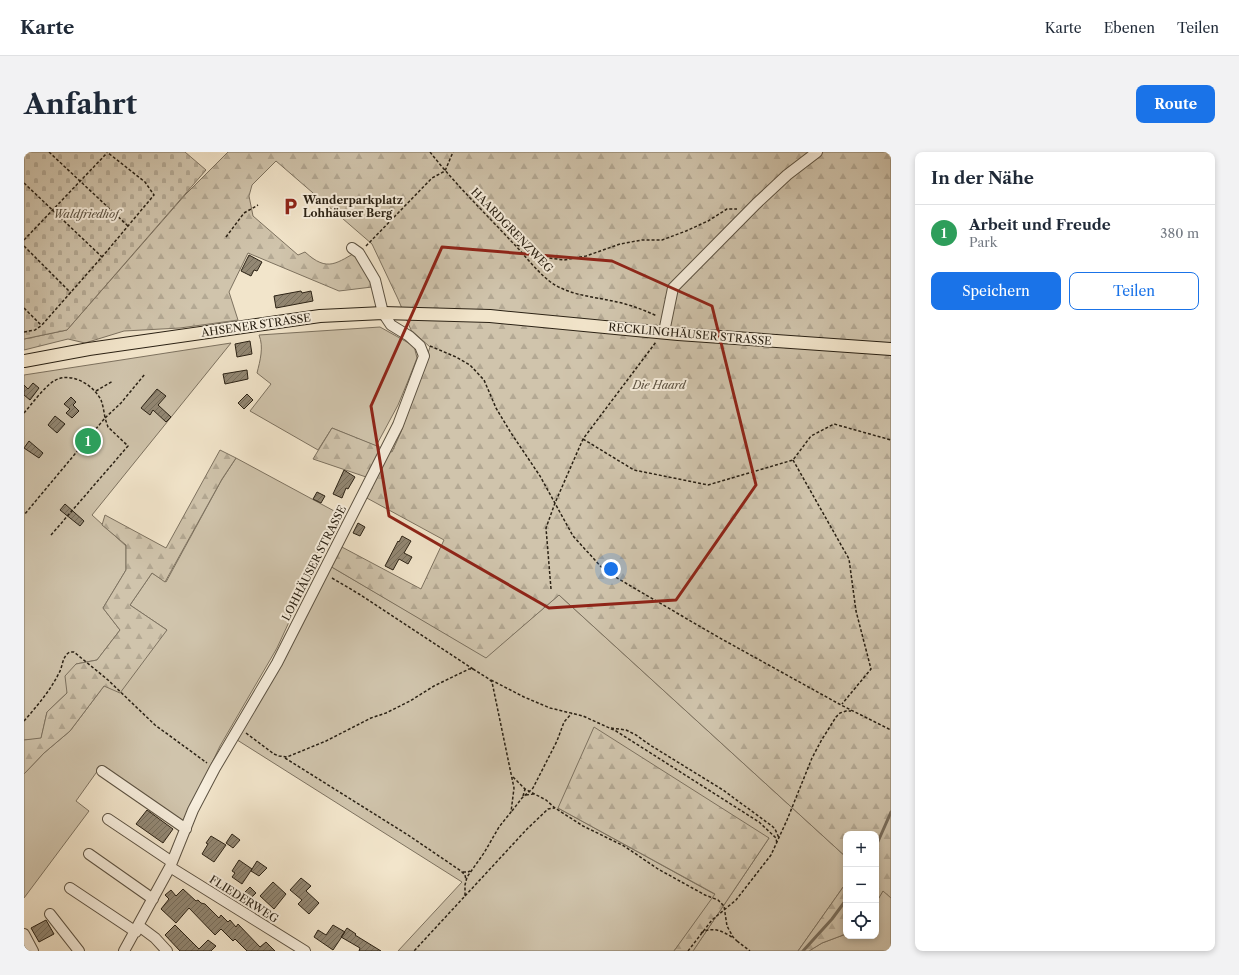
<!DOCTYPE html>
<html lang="de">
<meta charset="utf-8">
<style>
body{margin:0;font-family:"Libre Caslon Text",serif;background:#f2f2f3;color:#1f2937}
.controls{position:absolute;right:12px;bottom:12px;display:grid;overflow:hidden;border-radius:8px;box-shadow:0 2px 6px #0003}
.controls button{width:36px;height:36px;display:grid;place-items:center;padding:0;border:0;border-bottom:1px solid #e0e1e3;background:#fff;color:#1f2937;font:20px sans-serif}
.you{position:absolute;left:587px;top:417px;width:14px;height:14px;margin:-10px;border:3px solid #fff;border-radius:50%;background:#1a73e8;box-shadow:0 0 0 6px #1a73e833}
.badge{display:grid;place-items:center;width:26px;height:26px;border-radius:50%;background:#1a73e8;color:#fff;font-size:13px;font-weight:700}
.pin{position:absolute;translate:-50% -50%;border:2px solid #fff;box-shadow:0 1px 4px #0006}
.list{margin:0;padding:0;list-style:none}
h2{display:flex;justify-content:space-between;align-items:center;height:52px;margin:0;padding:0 16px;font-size:17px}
h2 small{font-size:13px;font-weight:400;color:#747a83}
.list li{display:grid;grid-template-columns:26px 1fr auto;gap:12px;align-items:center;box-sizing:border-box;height:56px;padding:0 16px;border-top:1px solid #e0e1e3}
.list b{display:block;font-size:15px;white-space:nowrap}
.list p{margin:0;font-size:13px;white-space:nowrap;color:#747a83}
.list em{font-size:13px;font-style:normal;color:#747a83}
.actions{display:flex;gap:8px;padding:12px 16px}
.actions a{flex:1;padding:9px 0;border:1px solid #1a73e8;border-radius:8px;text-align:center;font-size:14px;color:#1a73e8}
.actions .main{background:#1a73e8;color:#fff}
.icon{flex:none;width:22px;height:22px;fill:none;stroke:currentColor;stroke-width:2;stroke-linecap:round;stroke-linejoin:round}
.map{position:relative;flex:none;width:867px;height:799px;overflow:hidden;border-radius:8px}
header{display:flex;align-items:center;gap:24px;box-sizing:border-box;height:56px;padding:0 20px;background:#fff;border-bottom:1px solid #e0e1e3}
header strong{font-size:19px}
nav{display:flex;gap:22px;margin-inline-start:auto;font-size:14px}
.intro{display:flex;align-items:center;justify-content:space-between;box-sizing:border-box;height:96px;padding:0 24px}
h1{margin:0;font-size:28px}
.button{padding:10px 18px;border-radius:8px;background:#1a73e8;color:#fff;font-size:14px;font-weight:700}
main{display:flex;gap:24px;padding:0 24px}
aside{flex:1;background:#fff;border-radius:8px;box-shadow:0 2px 6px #0003}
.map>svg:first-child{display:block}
.green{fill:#d0c4ac;stroke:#7d7260}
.forest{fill:url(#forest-firs);stroke:#7d7260}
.cemetery{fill:url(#cemetery-stones);stroke:#7d7260}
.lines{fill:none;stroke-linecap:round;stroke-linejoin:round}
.stream{stroke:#796e5d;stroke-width:3}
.building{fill:url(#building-hatch);stroke:#2a2114}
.minor-casing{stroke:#5c5242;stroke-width:12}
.major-casing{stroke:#2a2114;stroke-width:14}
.path{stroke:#2a2114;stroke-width:1.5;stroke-dasharray:3 2;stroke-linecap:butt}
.minor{stroke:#f7eedd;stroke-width:10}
.major{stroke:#f2e5cb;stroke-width:12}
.marked{fill:none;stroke:#8f2418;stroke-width:3;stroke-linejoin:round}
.labels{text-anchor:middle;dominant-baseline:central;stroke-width:4;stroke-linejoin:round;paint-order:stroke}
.poi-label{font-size:11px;font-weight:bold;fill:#2a2114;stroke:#f7eedd;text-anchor:start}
.park-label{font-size:11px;font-style:italic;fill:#5c5242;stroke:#f7eedd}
.street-label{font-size:11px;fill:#2a2114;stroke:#f7eedd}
</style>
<header>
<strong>Karte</strong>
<nav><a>Karte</a><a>Ebenen</a><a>Teilen</a></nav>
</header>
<div class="intro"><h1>Anfahrt</h1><a class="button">Route</a></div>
<main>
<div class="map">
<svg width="867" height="799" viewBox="0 0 867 799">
<defs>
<pattern id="forest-firs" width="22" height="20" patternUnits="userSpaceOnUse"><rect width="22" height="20" fill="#d0c4ac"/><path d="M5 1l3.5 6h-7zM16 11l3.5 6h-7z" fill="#b3a893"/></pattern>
<pattern id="cemetery-stones" width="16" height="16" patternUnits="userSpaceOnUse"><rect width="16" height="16" fill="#d0c4ac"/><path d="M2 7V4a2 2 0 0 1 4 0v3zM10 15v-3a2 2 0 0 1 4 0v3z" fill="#b3a893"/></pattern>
<pattern id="building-hatch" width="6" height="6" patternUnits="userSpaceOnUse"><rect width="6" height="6" fill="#928773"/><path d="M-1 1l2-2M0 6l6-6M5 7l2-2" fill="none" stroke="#776e5d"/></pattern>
</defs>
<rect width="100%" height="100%" fill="#f2e5cb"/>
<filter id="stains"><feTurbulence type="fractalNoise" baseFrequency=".005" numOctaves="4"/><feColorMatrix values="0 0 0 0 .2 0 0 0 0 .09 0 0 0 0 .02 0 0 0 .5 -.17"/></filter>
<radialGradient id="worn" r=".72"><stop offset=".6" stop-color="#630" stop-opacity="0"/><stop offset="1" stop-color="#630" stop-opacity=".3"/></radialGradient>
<path class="green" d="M356 175 390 194 393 206 384 229 374 253 352 294 308 276 294 298 226 259 247 232 233 221C236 209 240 195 235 183Z
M207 191 68 363 102 394V418L79 456 96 478 73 508 52 512 43 541 23 560 17 587 0 588V223Z
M212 306 312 360 295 399 285 409 277 444 253 496 196 594 159 672 77 614 52 649 65 659 0 746V622L20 601 46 579 80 534 143 478 106 453 128 421 142 430 197 329Z
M306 414 462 505 535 443 822 705V731L774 799H669L745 686 534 656 692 743 650 799H374L438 730 210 586Z
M859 738 867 746V799H785L798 791 822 782V784H852V751Z"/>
<path class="forest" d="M204 0H867V746L859 739 852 751V682H822V705L535 443 462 506 306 414 316 394 397 437 420 388 341 345 348 327 289 307 308 276 368 300 377 280 406 195 387 178 374 147 348 92 252 9 228 33 225 44 229 64 274 103 281 100C304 121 312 111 336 98L348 135 315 139 224 101 205 140 214 168 156 176 100 179 61 191 44 187 0 198V187L43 178 161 43Z
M196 298 212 306 198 327 141 430 128 421 106 453 143 478 96 541 80 534 46 579 20 601 0 622V588L17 586 23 560 43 541 41 524 52 512 73 508 96 478 79 456 102 418V393L78 373 81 363 142 396Z
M570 575 745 686 669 799H650L691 742 534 656Z
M822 731V782L798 791 785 799H774Z"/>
<path class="cemetery" d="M0 0H161L182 18 43 178 0 187Z"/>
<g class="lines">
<path class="stream" d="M852 694 867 660
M779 799 808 767 822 748"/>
</g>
<path class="building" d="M225 103 238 110 233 119 230 118 227 124 217 119Z
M277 139 278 141 287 139 289 149 252 156 250 144Z
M226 189 228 202 213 205 211 192Z
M223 218 224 227 201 232 199 222Z
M9 231 15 236 6 248 0 243V233L4 237Z
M133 237 142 244 134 253 147 265 142 270 129 258 126 263 117 256Z
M223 242 229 248 220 257 214 251Z
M47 245 52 250 49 253 55 259 48 266 42 261 46 257 40 252Z
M31 264 41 272 33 281 24 273Z
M5 289 19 301 15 306 0 296Z
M320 318 331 325 324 337 322 336 318 346 309 342Z
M293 340 301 344 297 351 289 347Z
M41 352 60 369 56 374 36 358Z
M334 371 341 375 336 384 329 381Z
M378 384 387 389 380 401 388 405 384 412 375 407 369 418 361 414 374 389 375 390Z
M123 658 149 677 139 691 112 672Z
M208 682 216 688 209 696 202 691Z
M187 684 202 693 190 710 178 702 184 692 182 691Z
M215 708 228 717 233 709 243 716 235 724 227 719 228 717 218 732 208 725 211 721 208 719Z
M277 726 287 734 282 739 295 751 285 762 274 752 278 748 266 738Z
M249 730 262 742 250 757 236 744Z
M226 735 232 741 226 747 220 741Z
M159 737 172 749 174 748 177 751 181 752 195 766 197 763 204 770 206 768 212 775 214 772 236 795 242 790 251 799H223L211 787 209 789 197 777 191 783 165 756 152 771 137 757 145 747 141 743 147 738 152 744Z
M22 768 30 782 15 790 7 776Z
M151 773 175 797 184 788 192 794 187 799H156L141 783Z
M309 773 321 780 309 798 290 785 294 778 302 783Z
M323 776 332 782 331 783 357 799H335L336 796 317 785Z"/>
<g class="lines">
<defs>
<path id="minor" d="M640 180 649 136 732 52 763 23 793 0
M78 619 162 677
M84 667 148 710
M65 702 129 747
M146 715 281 799
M46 736 112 780
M26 762 55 799
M115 774 131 786 143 799
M0 782 9 799
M100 799 146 715 169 658 191 616 253 511 374 273 400 204 396 194 385 184 367 173 359 161 351 128 335 101 328 96"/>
<path id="major" d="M0 209 65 197 296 164 359 161 466 164 654 182 867 197"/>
</defs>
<use href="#minor" class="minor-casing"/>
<use href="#major" class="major-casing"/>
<path class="path" d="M25 0 104 74
M406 0C431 32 460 60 488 90 501 103 516 124 531 133 550 144 572 145 593 150 607 153 620 158 633 164
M0 31 78 105
M202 85 220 61 234 53
M0 88 83 1
M493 93 525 106 540 108 562 104 596 92 618 88H638L662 79 684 69 703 57H713
M0 94 47 141
M342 94 408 26 421 19 429 0
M0 156 17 173
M0 180 11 178 18 173 78 105 130 43 121 30 83 0
M406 194 432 205 446 213 460 228 472 256 487 281 516 324 549 384 581 419 694 485 817 553 867 578
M72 239 89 229
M0 261C7 253 21 234 30 229 46 219 69 232 77 248 79 253 80 260 81 266L0 363
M559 287 610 318 684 333 769 308 787 284 810 272 867 288
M769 308 825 407 832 459 847 517 818 552
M27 383 104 294 84 275 81 266 97 251 121 222
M308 426 335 442 449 517
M527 437 522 376 531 351 559 287 632 190
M467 528 500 545 526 556 559 564 592 579 735 670 752 686 753 692
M0 569C13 554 26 539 35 521 39 514 38 504 46 500H50L84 528 131 573 183 611
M587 576 602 578 612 583 626 593 699 638 748 674 751 677 755 686
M222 581 250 602 255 604 263 605 302 589 347 566 362 561 386 549 410 534 445 517H449L465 527 468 530 490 636 487 660 475 675 460 701 443 725 441 733V744L390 799
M261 606 384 683 437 719 441 723 442 728
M489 625 501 637 522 648 531 656 559 674 600 694 634 717 681 743 694 748 700 754 703 774 709 785 713 789
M502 643 510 642
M499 644 501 637
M488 659 498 646 509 636 533 589 540 570 548 561
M439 720H444L446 719
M441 744 503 677 524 657 531 656
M677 781C688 774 699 779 709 786
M713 789 726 799
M664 799 688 768 712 748 747 703 763 668 788 606 797 589 812 565 816 561 822 559H827"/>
<use href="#minor" class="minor"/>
<use href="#major" class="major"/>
</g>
<path class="marked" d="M418 95 588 109 688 154 732 333 652 448 525 456 365 364 347 254Z"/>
<defs>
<symbol id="parking-bare" viewBox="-9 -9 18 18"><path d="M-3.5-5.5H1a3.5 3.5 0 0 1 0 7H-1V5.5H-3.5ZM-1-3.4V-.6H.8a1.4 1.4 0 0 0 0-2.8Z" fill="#8f2418" stroke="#f7eedd" stroke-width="2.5" paint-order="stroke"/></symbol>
</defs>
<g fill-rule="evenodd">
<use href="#parking-bare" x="254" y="42" width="25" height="25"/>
</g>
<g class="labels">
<g class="poi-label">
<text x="279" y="48">Wanderparkplatz<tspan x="279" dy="13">Lohhäuser Berg</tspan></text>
</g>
<g class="park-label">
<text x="62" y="62">Waldfriedhof</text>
<text x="635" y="233">Die Haard</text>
</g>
<g class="street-label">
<text transform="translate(488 78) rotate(46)">HAARDGRENZWEG</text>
<text transform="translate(232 173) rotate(-8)">AHSENER STRASSE</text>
<text transform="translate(666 182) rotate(5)">RECKLINGHÄUSER STRASSE</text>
<text transform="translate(290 411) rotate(-63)">LOHHÄUSER STRASSE</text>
<text transform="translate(220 747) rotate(32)">FLIEDERWEG</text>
</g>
</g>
<rect width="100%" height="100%" filter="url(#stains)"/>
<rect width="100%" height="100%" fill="url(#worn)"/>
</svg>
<div class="controls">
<button>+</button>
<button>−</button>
<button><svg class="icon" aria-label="locate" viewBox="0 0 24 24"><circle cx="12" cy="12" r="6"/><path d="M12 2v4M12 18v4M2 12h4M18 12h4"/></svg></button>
</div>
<div class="you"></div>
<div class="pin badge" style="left:64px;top:289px;background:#2e9e5b">1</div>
</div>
<aside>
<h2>In der Nähe<small></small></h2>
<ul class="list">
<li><span class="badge" style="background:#2e9e5b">1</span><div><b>Arbeit und Freude</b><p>Park</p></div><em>380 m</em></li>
</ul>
<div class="actions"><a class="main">Speichern</a><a>Teilen</a></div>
</aside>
</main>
